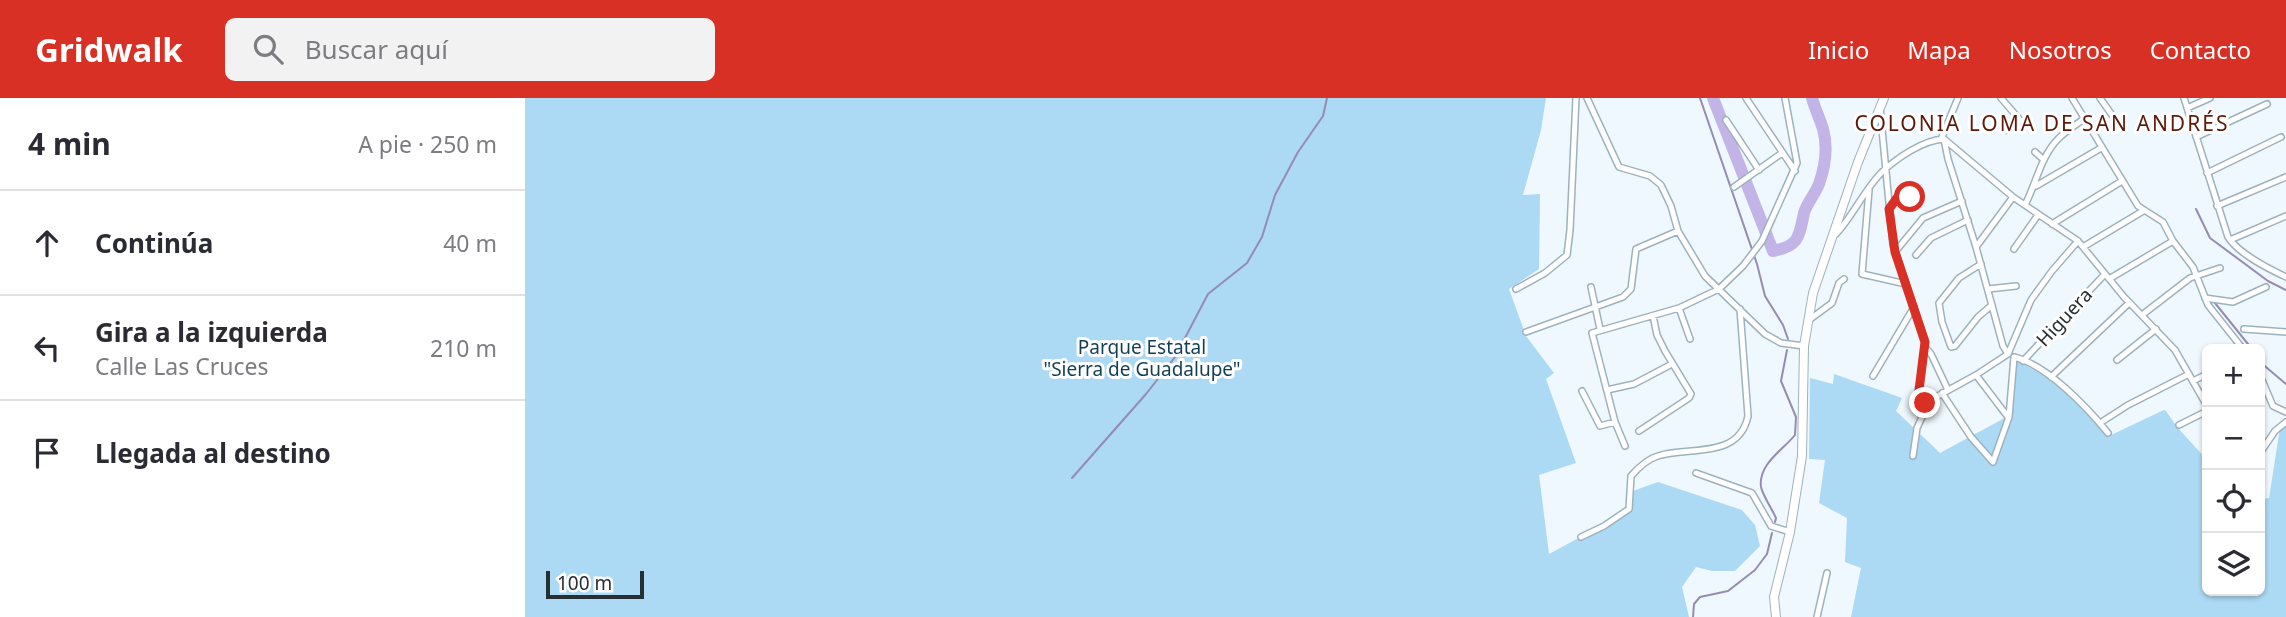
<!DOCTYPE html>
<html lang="es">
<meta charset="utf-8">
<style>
body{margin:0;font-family:"Noto Sans",sans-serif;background:#f2f2f3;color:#2b2b33}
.controls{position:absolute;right:21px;bottom:21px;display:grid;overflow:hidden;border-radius:10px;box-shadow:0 2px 5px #0004}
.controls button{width:63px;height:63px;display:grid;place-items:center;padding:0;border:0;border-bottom:2px solid #e1e1e2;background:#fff;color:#2b2b33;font:35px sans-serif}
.scale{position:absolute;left:21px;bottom:18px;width:98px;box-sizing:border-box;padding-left:7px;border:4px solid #262f34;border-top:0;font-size:19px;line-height:24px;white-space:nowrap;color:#262f34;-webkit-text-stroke:5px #fff;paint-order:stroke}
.stop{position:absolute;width:21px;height:21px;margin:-16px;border:5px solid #d93025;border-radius:50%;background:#fff}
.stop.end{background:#d93025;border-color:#fff;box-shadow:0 2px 7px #0008}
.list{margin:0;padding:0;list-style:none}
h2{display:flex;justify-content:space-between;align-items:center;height:91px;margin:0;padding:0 28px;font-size:30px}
h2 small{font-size:23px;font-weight:400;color:#7c7c81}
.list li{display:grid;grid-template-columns:46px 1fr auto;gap:21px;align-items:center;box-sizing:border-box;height:105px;padding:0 28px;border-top:2px solid #e1e1e2}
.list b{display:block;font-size:26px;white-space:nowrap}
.list p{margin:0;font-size:23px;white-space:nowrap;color:#7c7c81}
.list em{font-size:23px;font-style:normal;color:#7c7c81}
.icon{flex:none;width:38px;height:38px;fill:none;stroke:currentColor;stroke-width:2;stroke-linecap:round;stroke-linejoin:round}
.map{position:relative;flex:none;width:1761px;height:519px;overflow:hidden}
header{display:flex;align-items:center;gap:42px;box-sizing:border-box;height:98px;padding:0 35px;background:#d93025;color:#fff}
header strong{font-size:33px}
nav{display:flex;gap:38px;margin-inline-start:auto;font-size:24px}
.search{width:490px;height:63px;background:#f2f2f3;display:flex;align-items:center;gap:18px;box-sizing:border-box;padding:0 24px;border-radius:10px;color:#7c7c81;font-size:26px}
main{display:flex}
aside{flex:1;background:#fff}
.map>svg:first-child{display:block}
.green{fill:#acd9f3}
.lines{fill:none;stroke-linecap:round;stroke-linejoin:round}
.stream{stroke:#948cb2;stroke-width:2}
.river{stroke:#c3b4e8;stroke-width:12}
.street-casing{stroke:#9db2be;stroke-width:8}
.secondary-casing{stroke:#9db2be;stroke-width:10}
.street{stroke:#fff;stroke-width:5}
.secondary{stroke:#fff;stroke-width:8}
.route{stroke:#d93025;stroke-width:9}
.labels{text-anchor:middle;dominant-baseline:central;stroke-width:6;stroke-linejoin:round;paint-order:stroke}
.street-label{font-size:19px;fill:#262f34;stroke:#fff}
.park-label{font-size:19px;fill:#103f55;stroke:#fff}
.neighbourhood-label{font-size:21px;letter-spacing:2px;fill:#5c1a0a;stroke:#fff}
</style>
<header>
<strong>Gridwalk</strong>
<div class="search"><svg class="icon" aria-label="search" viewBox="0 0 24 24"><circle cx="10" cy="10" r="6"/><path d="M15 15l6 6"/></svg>Buscar aquí</div>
<nav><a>Inicio</a><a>Mapa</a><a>Nosotros</a><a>Contacto</a></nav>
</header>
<main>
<aside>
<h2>4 min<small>A pie · 250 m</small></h2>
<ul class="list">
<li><svg class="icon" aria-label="ahead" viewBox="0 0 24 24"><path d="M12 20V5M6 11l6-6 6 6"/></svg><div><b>Continúa</b></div><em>40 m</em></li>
<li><svg class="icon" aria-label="left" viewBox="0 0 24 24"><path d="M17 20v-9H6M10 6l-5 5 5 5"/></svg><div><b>Gira a la izquierda</b><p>Calle Las Cruces</p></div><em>210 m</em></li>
<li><svg class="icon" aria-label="arrive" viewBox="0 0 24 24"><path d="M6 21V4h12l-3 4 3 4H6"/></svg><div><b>Llegada al destino</b></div></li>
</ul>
</aside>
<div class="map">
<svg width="1761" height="519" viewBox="0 0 1761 519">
<rect width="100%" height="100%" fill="#eff8fe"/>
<path class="green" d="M0 0H1021L1016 32 998 97 1015 96 1014 171 984 191 1001 238 1029 275 1021 281 1051 365 1014 377 1024 456 1098 416 1105 407 1108 393 1133 384 1217 412 1230 427 1235 448 1210 473H1187L1171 469 1157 489 1164 519H0Z
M1491 263C1534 283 1553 303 1584 338L1639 312 1641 313 1652 329 1682 362V493H1735V401L1744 400 1755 330 1761 329V519H1326L1336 470 1320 464 1322 420 1294 405 1300 362 1284 361 1285 280 1308 286 1309 276 1377 300 1371 313 1415 355 1487 316Z"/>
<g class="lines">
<path class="stream" d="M1175 0 1232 166 1240 198 1258 227 1263 241
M1671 111 1685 140 1743 183 1761 192
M1690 205 1727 251
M1735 264 1761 286
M547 380 621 296 650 259 683 196 722 165 737 139 750 97 773 54 798 18 802 0
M1250 424 1251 420C1247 411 1238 398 1236 389 1233 366 1258 352 1270 337L1271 319 1256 283 1262 252
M1168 519 1169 506 1175 499 1203 493 1230 472 1242 456 1247 435"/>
<path class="river" d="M1188 0 1248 153C1274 148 1274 139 1279 115 1282 105 1290 96 1294 86 1300 69 1303 49 1298 31 1295 21 1290 11 1287 0"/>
<defs>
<path id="street" d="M1062 0 1094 69 1125 78 1136 87 1146 108 1153 133 1180 178 1240 236 1256 245 1279 248
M1221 0 1270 73
M1433 0 1417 39 1419 41 1423 61 1451 149 1478 248 1483 256
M1476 0 1495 22 1481 32
M1547 0 1613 108 1638 124 1648 143 1668 169 1683 207 1718 251
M1575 0 1587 17
M1659 0 1703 139C1714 156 1742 170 1761 179
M1355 10 1368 147 1400 244 1393 300 1400 305
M1662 10 1685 0
M1201 22 1234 72
M1671 39 1742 6
M1510 54 1519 62
M1682 75 1756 39
M1511 88 1576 50
M1209 89 1257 55
M1344 92 1337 176 1381 186
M1500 107C1511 86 1516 58 1533 41 1541 33 1551 27 1560 20
M1692 108 1761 79
M1365 109 1380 89 1389 107
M1527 126 1597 83
M1311 136C1328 118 1339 92 1357 74 1372 60 1398 42 1419 41L1488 99 1553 143 1599 199 1650 252 1682 308
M1705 142 1761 118
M1451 149 1488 99
M1558 149 1618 113
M1489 151 1513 117
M1370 154 1398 120 1437 103
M1391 157 1406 140 1443 122
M1456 166 1434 180 1414 205 1417 224 1426 249 1430 248 1453 219 1467 207
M1584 181 1648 143
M1066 189 1075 231
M991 191 1020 175 1042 157 1045 132 1051 0
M1463 191 1491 188
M1680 200 1708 204 1741 189
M1154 210 1165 241
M1617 217 1665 180 1695 170
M1284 222 1307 205 1314 185 1319 181
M1719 231 1761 234
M1001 234 1098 199 1106 191 1111 151 1153 133
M1400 249 1406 256 1423 292
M1483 256 1506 202 1527 173 1553 143
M1489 259C1522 267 1562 309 1583 335
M1592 262 1631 231
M1498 263 1580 176
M1451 277 1483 319
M1348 278 1389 209
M1526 279 1604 205
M1737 282 1748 308 1761 314
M1668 283 1682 276
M1082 292 1109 286 1147 266
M1057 293 1075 328 1090 324
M1417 295 1446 339 1468 364 1484 319 1489 259
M1400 305 1451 277 1483 256
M1575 325 1603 307 1664 276
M1654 327 1682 313
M1114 333 1164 300 1166 296 1140 253 1132 237 1128 218
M1100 348 1090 324 1067 235 1154 210 1194 191 1218 168 1237 143 1272 65 1260 0
M1735 355 1750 333 1761 324
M1388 358 1392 330 1402 308 1400 305
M1171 375 1227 395 1246 428 1265 434
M1056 439 1079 428 1104 411 1106 378C1113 370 1122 361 1133 358 1163 348 1214 362 1223 318L1215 211
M1292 519 1302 475"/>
<path id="secondary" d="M1251 519 1249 499 1265 434 1277 358 1279 248 1288 195 1333 64 1359 0"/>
</defs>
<use href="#street" class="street-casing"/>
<use href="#secondary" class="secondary-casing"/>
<use href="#street" class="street"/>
<use href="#secondary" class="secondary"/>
</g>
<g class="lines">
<path class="route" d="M1385 99 1380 89 1364 111 1370 154 1400 244 1393 300 1400 305"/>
</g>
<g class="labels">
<g class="street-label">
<text transform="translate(1539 219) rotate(-47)">Higuera</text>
</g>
<g class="park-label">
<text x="617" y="249">Parque Estatal<tspan x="617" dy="22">"Sierra de Guadalupe"</tspan></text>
</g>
<g class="neighbourhood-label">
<text x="1517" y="25">COLONIA LOMA DE SAN ANDRÉS</text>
</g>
</g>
</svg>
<div class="controls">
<button>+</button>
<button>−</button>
<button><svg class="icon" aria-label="locate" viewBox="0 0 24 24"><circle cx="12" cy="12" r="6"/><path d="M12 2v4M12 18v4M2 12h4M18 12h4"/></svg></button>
<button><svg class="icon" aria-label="layers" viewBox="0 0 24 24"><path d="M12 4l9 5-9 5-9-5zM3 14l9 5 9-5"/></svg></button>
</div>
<div class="scale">100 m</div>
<div class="stop" style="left:1385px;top:99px"></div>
<div class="stop end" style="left:1400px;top:305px"></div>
</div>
</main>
